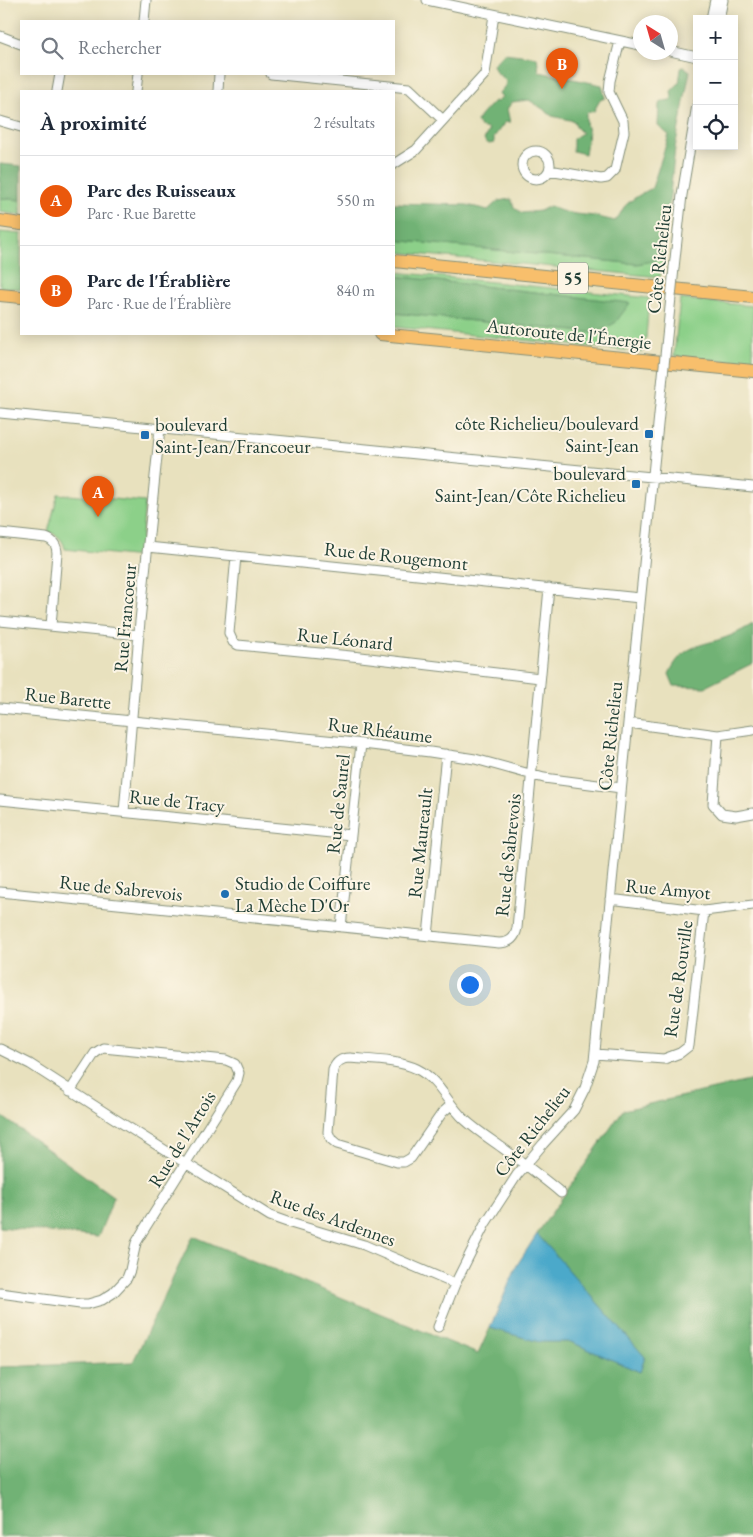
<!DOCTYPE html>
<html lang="fr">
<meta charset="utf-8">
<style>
body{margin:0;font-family:"EB Garamond",serif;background:#f2f2f3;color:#1f2937}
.controls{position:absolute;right:15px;top:15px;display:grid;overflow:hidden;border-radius:0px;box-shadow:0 2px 12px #0003}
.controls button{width:45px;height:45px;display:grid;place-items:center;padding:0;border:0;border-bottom:1px solid #e0e1e3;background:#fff;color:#1f2937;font:25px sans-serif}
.compass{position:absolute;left:633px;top:15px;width:45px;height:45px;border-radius:50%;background:#fff;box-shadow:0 2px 12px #0003;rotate:323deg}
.you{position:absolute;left:469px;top:984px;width:18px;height:18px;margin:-12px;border:4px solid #fff;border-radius:50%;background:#1a73e8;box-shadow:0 0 0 8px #1a73e833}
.badge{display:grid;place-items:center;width:32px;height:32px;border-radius:50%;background:#ea580c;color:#fff;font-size:16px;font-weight:700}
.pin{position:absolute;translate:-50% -41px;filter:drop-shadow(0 1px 2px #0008)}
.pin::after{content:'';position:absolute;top:26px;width:18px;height:15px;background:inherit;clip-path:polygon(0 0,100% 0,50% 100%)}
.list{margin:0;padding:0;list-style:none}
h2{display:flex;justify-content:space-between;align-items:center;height:65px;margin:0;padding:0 20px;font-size:21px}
h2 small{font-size:16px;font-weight:400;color:#747a83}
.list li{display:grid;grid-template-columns:32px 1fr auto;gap:15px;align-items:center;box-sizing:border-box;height:90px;padding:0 20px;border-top:1px solid #e0e1e3}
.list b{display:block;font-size:19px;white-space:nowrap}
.list p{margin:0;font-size:16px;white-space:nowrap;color:#747a83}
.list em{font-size:16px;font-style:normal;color:#747a83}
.icon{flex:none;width:28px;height:28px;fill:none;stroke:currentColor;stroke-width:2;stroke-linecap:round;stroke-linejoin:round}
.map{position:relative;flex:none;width:753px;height:1537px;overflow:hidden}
.search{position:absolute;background:#fff;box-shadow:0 2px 12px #0003;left:20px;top:20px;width:375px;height:55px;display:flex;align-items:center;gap:12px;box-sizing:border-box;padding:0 18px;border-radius:0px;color:#747a83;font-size:19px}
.panel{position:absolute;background:#fff;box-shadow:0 2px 12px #0003;left:20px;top:90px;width:375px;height:245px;border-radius:0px}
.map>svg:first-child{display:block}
.green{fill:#8cd089;stroke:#56865e}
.forest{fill:#71b275;stroke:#487854}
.water{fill:#4ca9ca;stroke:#36737f}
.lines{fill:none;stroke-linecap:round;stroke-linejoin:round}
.minor-casing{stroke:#848f79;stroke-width:11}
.highway-casing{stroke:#848f79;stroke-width:14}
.minor{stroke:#fff;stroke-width:9}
.highway{stroke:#f8bf6c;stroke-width:12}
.minor-bridge-casing{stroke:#848f79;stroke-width:11;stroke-linecap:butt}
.minor-bridge{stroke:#fff;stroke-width:9}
.poi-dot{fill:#1f6fb2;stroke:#fcf5e5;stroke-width:2}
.labels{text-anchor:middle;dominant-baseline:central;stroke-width:4;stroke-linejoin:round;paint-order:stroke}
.shield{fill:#fcf5e5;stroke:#617469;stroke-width:1}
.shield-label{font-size:18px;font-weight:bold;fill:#1f3d34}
.street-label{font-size:19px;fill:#1f3d34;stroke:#fcf5e5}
.poi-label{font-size:19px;fill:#1f3d34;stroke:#fcf5e5;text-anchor:end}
</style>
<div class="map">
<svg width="753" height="1537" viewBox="0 0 753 1537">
<rect width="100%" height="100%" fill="#fcf5e5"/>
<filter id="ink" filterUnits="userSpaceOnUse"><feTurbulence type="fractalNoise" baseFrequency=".02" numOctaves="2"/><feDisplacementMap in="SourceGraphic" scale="10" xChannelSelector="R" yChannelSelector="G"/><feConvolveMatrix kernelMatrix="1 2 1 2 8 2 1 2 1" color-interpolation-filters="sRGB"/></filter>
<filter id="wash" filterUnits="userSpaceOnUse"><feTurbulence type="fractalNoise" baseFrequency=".0096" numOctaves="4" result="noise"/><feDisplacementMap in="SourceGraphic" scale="20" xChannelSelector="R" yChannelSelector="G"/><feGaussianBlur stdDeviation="1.12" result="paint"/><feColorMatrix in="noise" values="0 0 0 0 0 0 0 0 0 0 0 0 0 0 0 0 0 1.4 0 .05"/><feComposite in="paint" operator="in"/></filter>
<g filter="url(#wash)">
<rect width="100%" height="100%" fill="#e8e1be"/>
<path class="green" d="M0 198 21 200V215L0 212Z
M0 232 21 234V289L0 287Z
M394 240 637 264 663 259 660 277 394 252Z
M394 272 649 298 646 338 642 352 394 327V313L595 333 629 303 394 276Z
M680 299 753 306V364L674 356Z
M58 494 145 502 140 557 65 549C63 539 57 534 48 532Z"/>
<path class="forest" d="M504 53 537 57 539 72 602 85 605 98 600 100 594 111 586 113V123L588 133 585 154 573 151V139L582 133 577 128 574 121 552 116 543 109 529 100 512 102 507 109 510 123 505 122 494 137V143L489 144 484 140 489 129 480 127 477 122 480 116 494 101 497 102 502 97 499 93 505 86 506 81 496 72 493 65Z
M683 66 690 71 675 148 663 259 637 264 394 240V203L467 205 488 210 498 201 511 199 514 207 522 213 540 211 550 206C564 214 578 214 594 216 601 218 608 219 615 221 619 217 621 212 624 207 631 199 643 193 652 188L669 135 658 126 659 104 664 101 670 100 672 98 671 91 679 83 681 69Z
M0 164 21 166V200L0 198Z
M394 276 630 303 615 323 595 333 394 313Z
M753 624V663L705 687 674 686 669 674C684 641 704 647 732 635 739 632 746 628 753 624Z
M753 1080V1537H0V1367L133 1362 193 1236 478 1354 490 1328 539 1342H571L640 1372 645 1357 537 1234 623 1110Z
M0 1115 114 1197 98 1237 0 1227Z"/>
<path class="water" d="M537 1234 645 1357 640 1372 571 1342H539L490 1328 517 1265Z"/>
</g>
<g filter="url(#ink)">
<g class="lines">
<defs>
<path id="minor" d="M427 0 640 45
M711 19 715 0
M719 19 723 0
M144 21 146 0
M0 36 21 44
M670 51 697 57
M271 74 409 88 443 120
M57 91 60 74
M136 91 138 74
M218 91 219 74
M0 121 21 127
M522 165a14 14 0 1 1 28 0a14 14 0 1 1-28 0Z
M394 164 416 150 485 74 494 15
M549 170 601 179 607 178 615 170 624 132 623 121 609 92 610 81 620 41
M674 268 682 195 697 105
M0 413 753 487
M0 533 46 538C53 540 57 546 57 553L51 626
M148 547 640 598
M236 556 229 633 233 642 238 645 361 657 540 678
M0 621 139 635
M0 708 346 742 430 752 475 759 544 778 621 788
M628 723 718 735 753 730
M718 735 713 804 722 814 736 816 753 813
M0 800 351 835
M124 812 140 621 160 428
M0 892 499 943C509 943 515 939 517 928L549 588
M610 899 704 911 753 905
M341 927 361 744
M428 936 446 754
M0 1049 30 1064 112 1117 270 1216 287 1222 364 1245 455 1284
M595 1054 664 1059 680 1053 689 1046 704 911
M451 1105 442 1113 411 1158 404 1162H397L337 1144 331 1139 328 1132 333 1070C336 1062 341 1058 350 1058 370 1060 399 1060 417 1069 439 1080 447 1103 464 1119 476 1130 490 1139 504 1149 523 1163 542 1177 561 1193
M0 1293 80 1304H88L102 1300 113 1293 127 1278 130 1270 136 1243 143 1231 237 1081 239 1073 235 1064 226 1060 103 1048 95 1053 70 1091
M438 1327 455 1284 485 1224 517 1175 543 1144 574 1110 585 1088 594 1061 662 385"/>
<path id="highway" d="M0 221 21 224
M394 261 753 297
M0 295 21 297
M380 334 753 371"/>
</defs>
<use href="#minor" class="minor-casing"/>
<use href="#highway" class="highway-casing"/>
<use href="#minor" class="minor"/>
<use href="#highway" class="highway"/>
<defs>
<path id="minor-bridge" d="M662 385 674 268"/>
</defs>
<use href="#minor-bridge" class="minor-bridge-casing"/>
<use href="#minor-bridge" class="minor-bridge"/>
</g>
</g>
<g class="poi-dot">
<rect x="644" y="429" width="10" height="10" rx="2.5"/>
<rect x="140" y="430" width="10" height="10" rx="2.5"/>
<rect x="631" y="479" width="10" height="10" rx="2.5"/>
<circle cx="225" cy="894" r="5"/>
</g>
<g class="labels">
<rect class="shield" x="558" y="262.5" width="30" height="31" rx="4"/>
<g class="shield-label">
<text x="573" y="278">55</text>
</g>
<g class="street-label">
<text transform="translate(659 259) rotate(-84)">Côte Richelieu</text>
<text transform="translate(569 334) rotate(6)">Autoroute de l'Énergie</text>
<text transform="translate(396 556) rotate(6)">Rue de Rougemont</text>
<text transform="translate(125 618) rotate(-85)">Rue Francoeur</text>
<text transform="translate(345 639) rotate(6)">Rue Léonard</text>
<text transform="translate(68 698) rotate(6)">Rue Barette</text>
<text transform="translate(380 730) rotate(7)">Rue Rhéaume</text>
<text transform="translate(610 736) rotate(-84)">Côte Richelieu</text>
<text transform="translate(177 801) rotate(6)">Rue de Tracy</text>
<text transform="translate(338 804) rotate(-84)">Rue de Saurel</text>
<text transform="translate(420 843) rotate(-84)">Rue Maureault</text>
<text transform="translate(508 855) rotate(-84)">Rue de Sabrevois</text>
<text transform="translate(121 888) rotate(6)">Rue de Sabrevois</text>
<text transform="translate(668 889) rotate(5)">Rue Amyot</text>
<text transform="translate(678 979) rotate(-82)">Rue de Rouville</text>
<text transform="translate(532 1131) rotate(-52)">Côte Richelieu</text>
<text transform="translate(182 1139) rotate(-58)">Rue de l'Artois</text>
<text transform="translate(333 1218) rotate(20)">Rue des Ardennes</text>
</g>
<g class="poi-label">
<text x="639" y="423">côte Richelieu/boulevard<tspan x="639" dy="22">Saint-Jean</tspan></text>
<text x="155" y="424" text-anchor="start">boulevard<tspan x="155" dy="22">Saint-Jean/Francoeur</tspan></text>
<text x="626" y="473">boulevard<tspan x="626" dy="22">Saint-Jean/Côte Richelieu</tspan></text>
<text x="235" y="883" text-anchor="start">Studio de Coiffure<tspan x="235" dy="22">La Mèche D'Or</tspan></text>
</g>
</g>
</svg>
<div class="controls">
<button>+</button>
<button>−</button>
<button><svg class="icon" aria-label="locate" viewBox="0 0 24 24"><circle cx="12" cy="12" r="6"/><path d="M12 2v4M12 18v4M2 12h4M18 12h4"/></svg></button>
</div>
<svg class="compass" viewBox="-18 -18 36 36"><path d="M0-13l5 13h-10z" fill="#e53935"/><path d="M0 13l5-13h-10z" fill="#747a83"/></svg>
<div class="you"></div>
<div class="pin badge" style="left:98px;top:517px">A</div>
<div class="pin badge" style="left:562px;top:89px">B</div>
<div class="search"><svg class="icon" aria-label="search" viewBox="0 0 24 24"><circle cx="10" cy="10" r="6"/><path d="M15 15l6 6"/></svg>Rechercher</div>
<section class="panel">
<h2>À proximité<small>2 résultats</small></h2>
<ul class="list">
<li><span class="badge">A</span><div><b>Parc des Ruisseaux</b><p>Parc · Rue Barette</p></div><em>550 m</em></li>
<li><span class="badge">B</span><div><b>Parc de l'Érablière</b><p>Parc · Rue de l'Érablière</p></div><em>840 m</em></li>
</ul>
</section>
</div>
